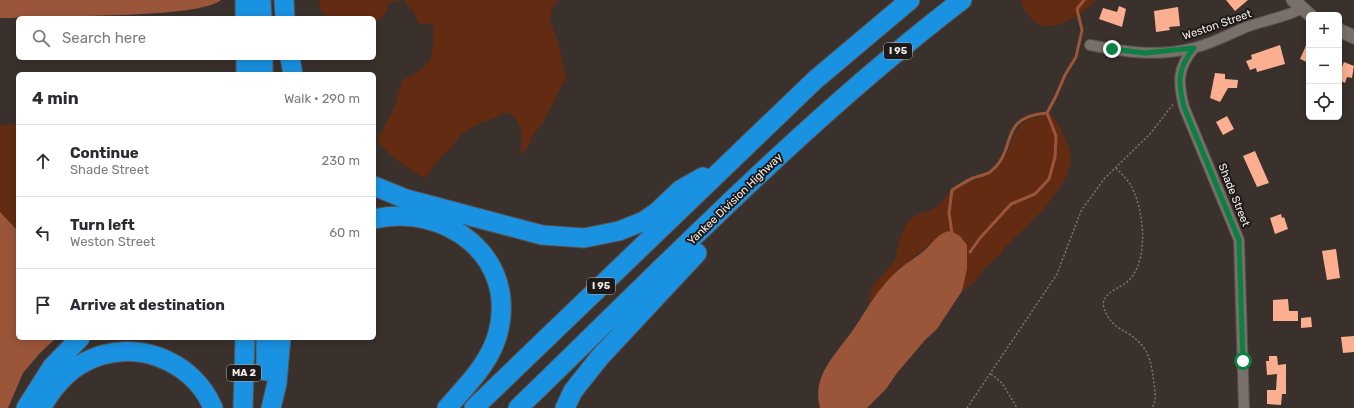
<!DOCTYPE html>
<meta charset="utf-8">
<style>
body{margin:0;font-family:Rubik,sans-serif;background:#f2f2f3;color:#2b2b33}
.controls{position:absolute;right:12px;top:12px;display:grid;overflow:hidden;border-radius:6px;box-shadow:0 2px 10px #0003}
.controls button{width:36px;height:36px;display:grid;place-items:center;padding:0;border:0;border-bottom:1px solid #e1e1e2;background:#fff;color:#2b2b33;font:20px sans-serif}
.stop{position:absolute;width:12px;height:12px;margin:-9px;border:3px solid #0b8043;border-radius:50%;background:#fff}
.stop.end{background:#0b8043;border-color:#fff;box-shadow:0 1px 4px #0008}
.list{margin:0;padding:0;list-style:none}
h2{display:flex;justify-content:space-between;align-items:center;height:52px;margin:0;padding:0 16px;font-size:17px}
h2 small{font-size:13px;font-weight:400;color:#7c7c81}
.list li{display:grid;grid-template-columns:26px 1fr auto;gap:12px;align-items:center;box-sizing:border-box;height:72px;padding:0 16px;border-top:1px solid #e1e1e2}
.list b{display:block;font-size:15px;white-space:nowrap}
.list p{margin:0;font-size:13px;white-space:nowrap;color:#7c7c81}
.list em{font-size:13px;font-style:normal;color:#7c7c81}
.icon{flex:none;width:22px;height:22px;fill:none;stroke:currentColor;stroke-width:2;stroke-linecap:round;stroke-linejoin:round}
.map{position:relative;flex:none;width:1354px;height:408px;overflow:hidden}
.search{position:absolute;background:#fff;box-shadow:0 2px 10px #0003;left:16px;top:16px;width:360px;height:44px;display:flex;align-items:center;gap:10px;box-sizing:border-box;padding:0 14px;border-radius:6px;color:#7c7c81;font-size:15px}
.panel{position:absolute;background:#fff;box-shadow:0 2px 10px #0003;left:16px;top:72px;width:360px;height:268px;border-radius:6px}
.map>svg:first-child{display:block}
.green{fill:#632b11}
.water{fill:#9b563a}
.lines{fill:none;stroke-linecap:round;stroke-linejoin:round}
.stream{stroke:#9b563a;stroke-width:3}
.building{fill:#fcaf90}
.minor-casing{stroke:#58504d;stroke-width:12}
.tertiary-casing{stroke:#58504d;stroke-width:15}
.motorway-casing{stroke:#58504d;stroke-width:21}
.path{stroke:#7c7470;stroke-width:1.5;stroke-dasharray:2 2;stroke-linecap:butt}
.minor{stroke:#796f6b;stroke-width:10}
.tertiary{stroke:#796f6b;stroke-width:13}
.motorway{stroke:#1a92e2;stroke-width:19}
.route{stroke:#0b8043;stroke-width:5}
.labels{text-anchor:middle;dominant-baseline:central;stroke-width:4;stroke-linejoin:round;paint-order:stroke}
.shield{fill:#1e1a18;stroke:#b3aeac;stroke-width:1}
.shield-label{font-size:10px;font-weight:bold;fill:#f3edeb}
.street-label{font-size:11px;fill:#f3edeb;stroke:#1e1a18}
</style>
<div class="map">
<svg width="1354" height="408" viewBox="0 0 1354 408">
<rect width="100%" height="100%" fill="#3a312d"/>
<path class="green" d="M319 0H559L554 4 549 18 559 45 566 78 543 123 534 133 527 149 520 154C522 138 525 121 507 112 492 119 475 124 462 134 457 138 455 144 450 149 440 158 432 166 426 178 413 173 384 152 377 140L395 106 402 80C434 65 434 58 433 24H419L412 10 404 0 388 3C388 12 382 19 374 23V18H329L320 10Z
M1021 0H1097C1080 15 1048 40 1029 16 1025 11 1022 7 1021 0Z
M1049 113C1057 120 1061 129 1065 139 1066 142 1069 146 1070 150 1077 183 1028 225 1006 246L1001 254 983 270 974 283 962 291 967 269 935 240 895 273 869 306C869 279 883 279 895 260 897 257 896 252 897 249 900 240 903 228 909 221 918 211 923 214 933 209 942 204 945 195 953 190 967 180 987 180 998 167 1014 149 1007 133 1031 117L1036 118Z
M18 124V231L0 212V125Z"/>
<path class="water" d="M0 0H221C200 19 47 15 10 18H0Z
M0 212 18 231V338H56L40 353 23 373 8 408H0Z
M950 231 960 236 967 245V269L962 291 937 329 925 340 897 373 886 389 867 408H820C811 374 838 353 855 327 867 309 878 289 895 273 904 264 916 258 926 249 933 242 940 232 950 231Z"/>
<g class="lines">
<path class="stream" d="M952 233 949 213 952 190C959 186 966 181 973 178 978 176 986 175 990 172 1019 150 996 117 1047 113L1056 96 1065 75 1076 57 1082 30 1077 9 1084 0
M970 252 980 238 1011 204 1035 194 1049 179 1055 157 1056 136 1047 113"/>
</g>
<path class="building" d="M1226 0H1248L1235 11Z
M1119 6 1126 9 1122 27 1099 19 1103 8 1117 12Z
M1178 7 1180 26 1169 27 1170 30 1156 32 1154 11Z
M1309 39V63L1300 59Z
M1280 45 1285 64 1257 72 1256 68 1250 70 1246 61 1252 59 1251 55Z
M1344 62 1354 66 1352 78 1347 77 1345 83 1339 80V74Z
M1215 73 1225 74V79L1238 80 1237 88H1228L1220 102 1210 98Z
M1227 116 1234 129 1223 135 1216 122Z
M1255 151 1269 183 1257 187 1243 156Z
M1281 214 1282 218 1284 217 1288 229 1275 234 1270 218Z
M1336 249 1340 278 1327 280 1322 251Z
M1288 299 1289 311H1298V321H1273V300Z
M1311 317 1312 327 1301 328V318Z
M1354 336V352L1343 353 1341 337Z
M1269 356H1277L1278 365 1286 364V394H1282L1281 405 1267 404V390H1276L1277 374 1267 375 1266 361H1269Z"/>
<g class="lines">
<defs>
<path id="minor" d="M1090 45C1124 52 1158 57 1193 48 1212 44 1231 33 1249 26 1267 20 1285 17 1301 9
M1194 48C1177 68 1178 83 1184 107L1239 240 1244 408"/>
<path id="tertiary" d="M1293 0 1310 15
M1339 30 1354 37"/>
<path id="motorway" d="M245 0V18
M261 0 262 18
M284 0 285 18
M246 58V74
M263 58V74
M290 58 293 74
M374 186 406 199 542 235 584 238 619 231 644 221 657 212 680 190 703 177
M374 219C445 203 518 256 498 333 490 363 467 385 447 408
M266 371V338
M26 408 52 367 80 338
M41 408C52 389 65 372 85 362 132 337 193 359 213 408
M243 408 245 338
M271 408 277 383 281 338
M474 408 815 80 910 0
M518 408C662 269 803 122 962 0
M565 408 573 391 600 357 697 253"/>
</defs>
<use href="#minor" class="minor-casing"/>
<use href="#tertiary" class="tertiary-casing"/>
<use href="#motorway" class="motorway-casing"/>
<path class="path" d="M1116 168C1121 173 1126 178 1130 184 1144 208 1149 256 1131 278 1122 289 1106 289 1103 304 1109 330 1126 328 1140 343 1151 355 1152 369 1154 384 1155 392 1157 401 1152 408
M991 374 1002 383 1017 408
M967 408 1057 274 1081 211 1104 179 1150 134 1174 103"/>
<use href="#minor" class="minor"/>
<use href="#tertiary" class="tertiary"/>
<use href="#motorway" class="motorway"/>
</g>
<g class="lines">
<path class="route" d="M1112 49 1145 53 1194 48C1177 68 1178 83 1184 107L1239 240 1243 361"/>
</g>
<g class="labels">
<g class="shield">
<rect x="884" y="43" width="28" height="16" rx="3"/>
<rect x="587" y="278" width="28" height="16" rx="3"/>
<rect x="227" y="365" width="34" height="16" rx="3"/>
</g>
<g class="shield-label">
<text x="898" y="51">I 95</text>
<text x="601" y="286">I 95</text>
<text x="244" y="373">MA 2</text>
</g>
<g class="street-label">
<text transform="translate(1217 25) rotate(-19)">Weston Street</text>
<text transform="translate(1234 195) rotate(68)">Shade Street</text>
<text transform="translate(735 199) rotate(-44)">Yankee Division Highway</text>
</g>
</g>
</svg>
<div class="controls">
<button>+</button>
<button>−</button>
<button><svg class="icon" aria-label="locate" viewBox="0 0 24 24"><circle cx="12" cy="12" r="6"/><path d="M12 2v4M12 18v4M2 12h4M18 12h4"/></svg></button>
</div>
<div class="stop" style="left:1243px;top:361px"></div>
<div class="stop end" style="left:1112px;top:49px"></div>
<div class="search"><svg class="icon" aria-label="search" viewBox="0 0 24 24"><circle cx="10" cy="10" r="6"/><path d="M15 15l6 6"/></svg>Search here</div>
<section class="panel">
<h2>4 min<small>Walk · 290 m</small></h2>
<ul class="list">
<li><svg class="icon" aria-label="ahead" viewBox="0 0 24 24"><path d="M12 20V5M6 11l6-6 6 6"/></svg><div><b>Continue</b><p>Shade Street</p></div><em>230 m</em></li>
<li><svg class="icon" aria-label="left" viewBox="0 0 24 24"><path d="M17 20v-9H6M10 6l-5 5 5 5"/></svg><div><b>Turn left</b><p>Weston Street</p></div><em>60 m</em></li>
<li><svg class="icon" aria-label="arrive" viewBox="0 0 24 24"><path d="M6 21V4h12l-3 4 3 4H6"/></svg><div><b>Arrive at destination</b></div></li>
</ul>
</section>
</div>
